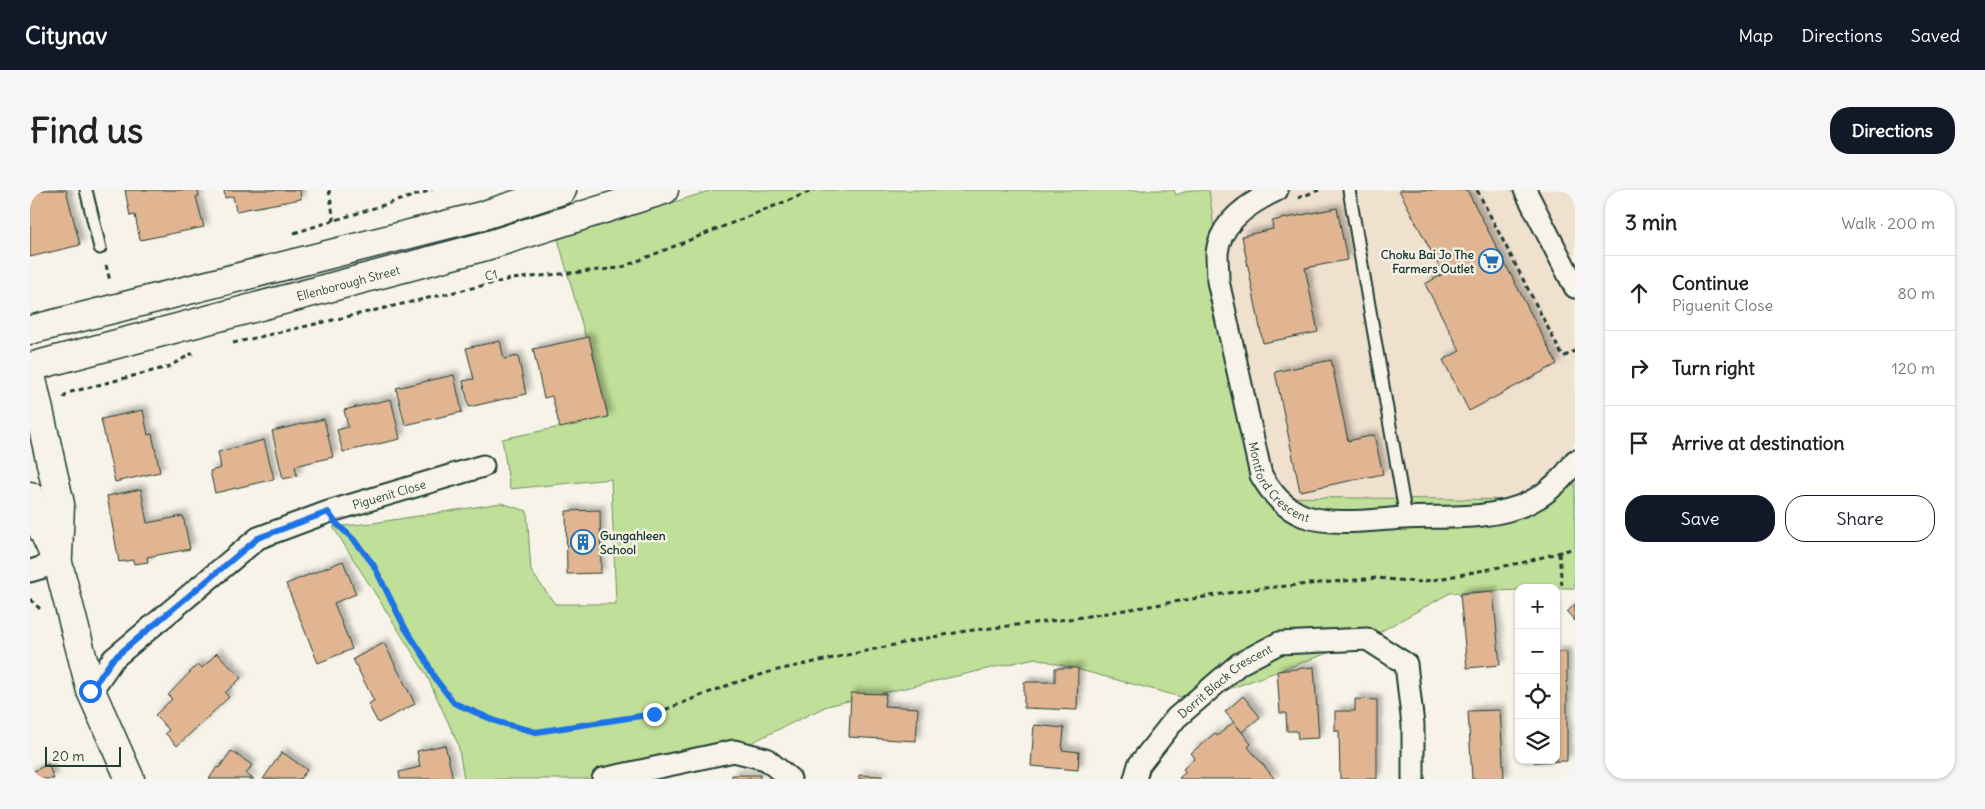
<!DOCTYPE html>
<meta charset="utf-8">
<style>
body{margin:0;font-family:Delius,sans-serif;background:#f6f6f6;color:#222}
.controls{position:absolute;right:15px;bottom:15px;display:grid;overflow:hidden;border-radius:10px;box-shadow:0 1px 4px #0004}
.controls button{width:45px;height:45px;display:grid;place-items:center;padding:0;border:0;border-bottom:1px solid #e0e0e0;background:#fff;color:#222;font:25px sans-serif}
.scale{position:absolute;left:15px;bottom:12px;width:76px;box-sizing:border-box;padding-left:5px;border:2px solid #1f3d34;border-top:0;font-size:14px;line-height:18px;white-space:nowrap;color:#1f3d34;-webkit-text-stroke:4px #f7f3e8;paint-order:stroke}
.stop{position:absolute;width:15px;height:15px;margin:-11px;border:4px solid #1a73e8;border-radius:50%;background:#fff}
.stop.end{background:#1a73e8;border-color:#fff;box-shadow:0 1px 5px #0008}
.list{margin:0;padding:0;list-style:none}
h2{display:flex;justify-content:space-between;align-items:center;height:65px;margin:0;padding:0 20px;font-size:21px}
h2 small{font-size:16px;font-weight:400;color:#767676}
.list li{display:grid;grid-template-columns:32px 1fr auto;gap:15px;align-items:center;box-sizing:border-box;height:75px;padding:0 20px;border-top:1px solid #e0e0e0}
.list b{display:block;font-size:19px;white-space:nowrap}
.list p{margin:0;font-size:16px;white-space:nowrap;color:#767676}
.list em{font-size:16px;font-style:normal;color:#767676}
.actions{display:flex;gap:10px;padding:15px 20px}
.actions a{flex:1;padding:11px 0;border:1px solid #111827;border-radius:20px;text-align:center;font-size:18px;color:#111827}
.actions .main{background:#111827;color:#fff}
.icon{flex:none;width:28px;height:28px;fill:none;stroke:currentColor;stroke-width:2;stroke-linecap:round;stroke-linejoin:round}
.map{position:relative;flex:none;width:1545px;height:589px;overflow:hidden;border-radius:20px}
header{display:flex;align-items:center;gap:30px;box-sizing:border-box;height:70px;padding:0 25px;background:#111827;color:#fff}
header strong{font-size:24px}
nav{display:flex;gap:28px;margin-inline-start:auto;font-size:18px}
.intro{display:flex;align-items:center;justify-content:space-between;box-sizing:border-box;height:120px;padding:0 30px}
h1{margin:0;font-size:35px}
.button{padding:12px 22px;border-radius:20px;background:#111827;color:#fff;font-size:18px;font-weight:700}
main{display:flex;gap:30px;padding:0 30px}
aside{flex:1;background:#fff;border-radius:20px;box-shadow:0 1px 4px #0004}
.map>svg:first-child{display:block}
.built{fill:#f0e0ce}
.green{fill:#c0df98;stroke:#708e66}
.building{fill:#e1b592;stroke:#1f3d34;filter:url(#shadow)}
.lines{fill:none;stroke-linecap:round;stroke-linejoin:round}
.lane-casing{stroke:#1f3d34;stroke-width:15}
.street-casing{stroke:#1f3d34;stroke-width:25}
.secondary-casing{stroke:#1f3d34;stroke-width:31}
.path{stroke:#1f3d34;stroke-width:3;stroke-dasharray:5 4;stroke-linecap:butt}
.lane{stroke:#f7f3e8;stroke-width:11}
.street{stroke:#f7f3e8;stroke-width:21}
.secondary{stroke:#f7f3e8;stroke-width:28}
.route{stroke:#1a73e8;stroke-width:6}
.labels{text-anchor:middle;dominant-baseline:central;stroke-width:4.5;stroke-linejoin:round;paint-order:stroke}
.poi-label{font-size:12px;font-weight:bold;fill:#1f3d34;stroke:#f7f3e8;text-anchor:end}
.street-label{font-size:12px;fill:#1f3d34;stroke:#f7f3e8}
</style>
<header>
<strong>Citynav</strong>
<nav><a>Map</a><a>Directions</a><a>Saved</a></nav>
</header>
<div class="intro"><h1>Find us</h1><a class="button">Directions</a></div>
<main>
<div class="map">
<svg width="1545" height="589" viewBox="0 0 1545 589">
<defs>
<filter id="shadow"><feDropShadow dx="4.5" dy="-4.5" stdDeviation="2.5" flood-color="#0004"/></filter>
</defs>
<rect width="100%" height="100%" fill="#f7f3e8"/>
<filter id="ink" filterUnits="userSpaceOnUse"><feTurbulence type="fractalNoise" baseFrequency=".02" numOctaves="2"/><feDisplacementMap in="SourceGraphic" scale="10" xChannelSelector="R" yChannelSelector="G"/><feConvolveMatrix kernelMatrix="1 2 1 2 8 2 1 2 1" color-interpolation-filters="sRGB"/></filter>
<g filter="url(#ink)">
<path class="built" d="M1179 0H1545V252L1511 310 1239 307 1187 61Z"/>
<path class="green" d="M682 0H1144L1146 5 1160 0H1179L1187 61 1239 307 1511 310 1545 271V398H1489V400L1420 403 1337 449 1166 511 1005 468 797 516 704 561 580 589H434L428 554 396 484 303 337 343 333 471 313 497 321 501 381 525 414H586L581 289 480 299 472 249 578 227 528 49Z"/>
<path class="building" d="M0 0H36L50 55 0 67Z
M95 0H167L169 6 166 7 174 37 110 50 105 25 100 26Z
M194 0H270L271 9 206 21 203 6 195 8Z
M1369 0H1437L1527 174 1439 221 1413 170 1430 161 1395 94 1413 84Z
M1307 18 1317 70 1275 78 1288 142 1233 153 1212 46 1243 39 1242 31Z
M559 147 578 227 530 238 522 206 514 208 503 159Z
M470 151 474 169 488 166 496 204 439 217 433 191 444 189 436 158Z
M1301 170 1318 251 1344 245 1353 284 1270 301 1245 182Z
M424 185 432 222 375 235 366 198Z
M361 209 370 249 313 262 307 240 318 237 314 220Z
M113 220 118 245 122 244 130 282 85 292 71 229Z
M294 229 303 267 265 276 267 286 253 289 242 241Z
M234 250 244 289 185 303 180 281 191 278 188 262Z
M111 299 117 333 153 326 160 359 117 367 118 372 104 374 103 370 89 372 77 306Z
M570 320 571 383 537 384 536 321Z
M313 371 326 404 304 413 322 459 288 473 256 394Z
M1463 401 1470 475 1437 478 1430 404Z
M1545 414V431L1537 422Z
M354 453 385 514 348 533 338 514 344 511 323 469Z
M1526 462H1537V571L1504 572 1526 570Z
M187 463 211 488 195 503 199 507 147 556 135 543 139 540 125 525 142 509 138 505 168 474 172 478Z
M1284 477 1289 548 1268 549 1267 541H1257L1256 523H1250L1247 481Z
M1025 478H1048L1047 520 994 518V492H1025Z
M821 503 856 504 854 516 888 518 886 551 819 547Z
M1213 506 1230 527 1212 542 1195 522Z
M1325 509 1347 510V589H1310L1309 541H1305V521H1325Z
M1470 520 1474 589H1442L1438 521Z
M1204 532 1221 554 1218 557 1245 589H1150L1149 588 1156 582 1153 579 1165 568 1161 563 1185 543 1187 546Z
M1004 535 1034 538 1032 560 1049 562 1048 580 1001 576Z
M415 555 423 589H370L369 582 390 577 387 561Z
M201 561 222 575 216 584 224 589H179L187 577 189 578Z
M252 562 277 580 270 589H233Z
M18 574 24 589H0V583Z
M702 585H730V589H702Z
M829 585 852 586V589H829Z"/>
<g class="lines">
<defs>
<path id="lane" d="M56 0 70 58
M1319 0 1376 328"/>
<g id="street">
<path id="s1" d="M1247 0C1221 12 1190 31 1187 63 1187 72 1188 82 1188 91L1231 285C1242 304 1254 318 1274 326 1304 336 1342 330 1373 328 1415 326 1461 331 1500 312 1517 304 1535 287 1545 271"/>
<path d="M1495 0 1545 97"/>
<path d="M0 381 28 373"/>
<path id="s2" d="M61 501 83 469 228 348 298 322 453 276"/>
<path d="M573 589 704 561 736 569 760 589"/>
<path id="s3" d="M1105 589 1109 575 1146 528 1209 474 1249 453 1337 449 1376 474 1383 535V589"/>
</g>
<g id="secondary">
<path d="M0 140 451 26 532 0"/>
<path id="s4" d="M0 177 456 56 634 0"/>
<path d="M0 180 30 314 28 366"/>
<path d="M0 306 4 321 28 373 61 501 100 589"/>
</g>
</defs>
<use href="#lane" class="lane-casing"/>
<use href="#street" class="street-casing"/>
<use href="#secondary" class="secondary-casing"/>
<path class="path" d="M299 0 304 31
M1447 0 1533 167 1545 161
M1268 8 1289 0
M264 43 402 0
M76 75 80 91
M203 153 481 89 590 78 784 0
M34 208 37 203 138 177 163 163
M316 341 335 363 343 374 375 438 395 468 404 487 424 513 468 532 506 542 624 524 701 494 743 481 892 449 936 441 1046 428 1223 399 1347 388 1387 392 1409 389 1495 372 1545 358
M1529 363 1532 397
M0 409 12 421"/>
<use href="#lane" class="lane"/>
<use href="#street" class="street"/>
<use href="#secondary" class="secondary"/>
</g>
</g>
<g class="lines" filter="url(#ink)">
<path class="route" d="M60 501 83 469 228 348 298 322 306 333 324 350 343 374 375 438 395 468 404 487 424 513 468 532 506 542 624 524"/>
</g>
<defs>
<symbol id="supermarket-ring" viewBox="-11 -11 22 22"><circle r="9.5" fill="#f7f3e8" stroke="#1f6fb2" stroke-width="1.5"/><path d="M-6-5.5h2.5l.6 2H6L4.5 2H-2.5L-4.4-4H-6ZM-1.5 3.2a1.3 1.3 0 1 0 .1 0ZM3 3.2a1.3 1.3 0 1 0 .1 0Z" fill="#1f6fb2"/></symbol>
<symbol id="building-ring" viewBox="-11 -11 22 22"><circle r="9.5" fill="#f7f3e8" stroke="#1f6fb2" stroke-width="1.5"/><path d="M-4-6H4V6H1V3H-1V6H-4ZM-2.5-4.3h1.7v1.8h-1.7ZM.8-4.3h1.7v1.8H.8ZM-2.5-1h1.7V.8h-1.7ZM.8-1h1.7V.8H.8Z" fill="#1f6fb2"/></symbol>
</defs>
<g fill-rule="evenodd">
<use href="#supermarket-ring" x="1447" y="57" width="28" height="28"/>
<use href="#building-ring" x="539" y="338" width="28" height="28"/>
</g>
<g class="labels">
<g class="poi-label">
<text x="1444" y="64">Choku Bai Jo The<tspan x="1444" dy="14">Farmers Outlet</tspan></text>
<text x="570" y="345" text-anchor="start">Gungahleen<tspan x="570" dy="14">School</tspan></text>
</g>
<g class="street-label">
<text transform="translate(461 85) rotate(-13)">C1</text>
<text stroke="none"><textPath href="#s4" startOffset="329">Ellenborough Street</textPath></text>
<text stroke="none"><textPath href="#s1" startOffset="334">Montford Crescent</textPath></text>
<text stroke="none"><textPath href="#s2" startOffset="366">Piguenit Close</textPath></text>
<text stroke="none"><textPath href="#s3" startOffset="136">Dorrit Black Crescent</textPath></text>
</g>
</g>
</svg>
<div class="controls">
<button>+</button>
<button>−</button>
<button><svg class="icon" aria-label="locate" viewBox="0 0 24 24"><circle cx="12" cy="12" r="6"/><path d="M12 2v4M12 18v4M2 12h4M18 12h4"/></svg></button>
<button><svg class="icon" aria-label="layers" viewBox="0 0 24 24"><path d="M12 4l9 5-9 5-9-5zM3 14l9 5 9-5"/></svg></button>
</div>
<div class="scale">20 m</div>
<div class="stop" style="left:60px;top:501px"></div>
<div class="stop end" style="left:624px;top:524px"></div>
</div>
<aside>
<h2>3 min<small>Walk · 200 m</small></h2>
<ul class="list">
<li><svg class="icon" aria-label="ahead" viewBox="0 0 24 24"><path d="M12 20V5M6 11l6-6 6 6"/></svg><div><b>Continue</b><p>Piguenit Close</p></div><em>80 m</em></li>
<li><svg class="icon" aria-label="right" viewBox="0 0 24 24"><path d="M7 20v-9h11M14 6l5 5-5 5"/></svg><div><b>Turn right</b></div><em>120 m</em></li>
<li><svg class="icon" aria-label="arrive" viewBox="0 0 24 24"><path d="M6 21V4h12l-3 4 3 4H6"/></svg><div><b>Arrive at destination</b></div></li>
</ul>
<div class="actions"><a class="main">Save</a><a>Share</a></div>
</aside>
</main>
